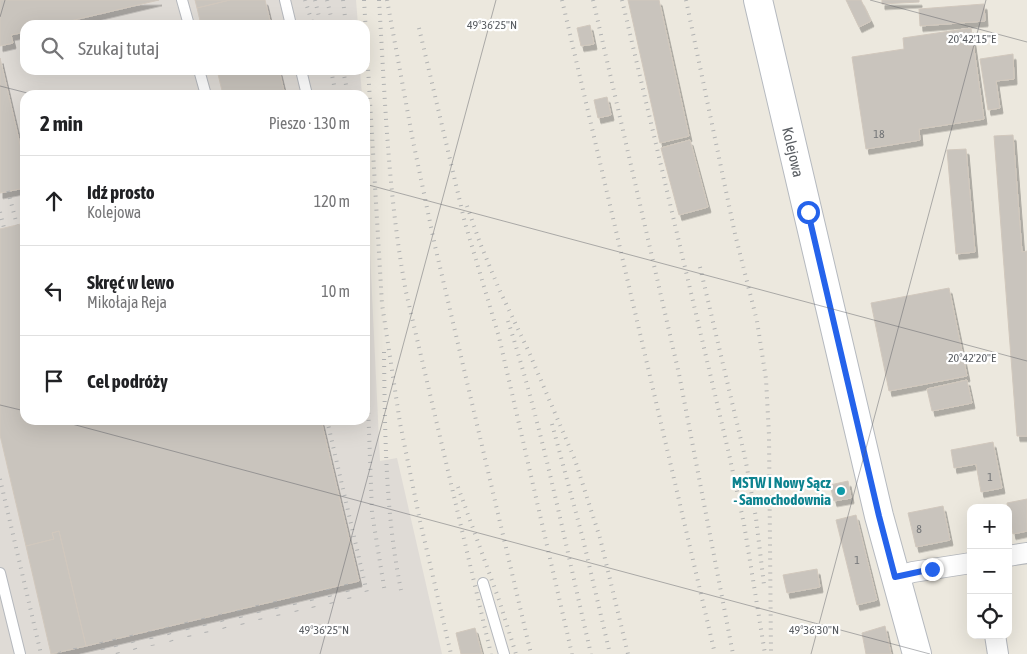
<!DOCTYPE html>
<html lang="pl">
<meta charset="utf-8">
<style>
body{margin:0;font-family:"Asap Condensed",sans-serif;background:#f2f2f2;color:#202124}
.controls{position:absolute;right:15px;bottom:15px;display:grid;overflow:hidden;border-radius:10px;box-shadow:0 5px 20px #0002}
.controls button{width:45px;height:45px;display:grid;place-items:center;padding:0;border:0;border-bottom:1px solid #e0e0e0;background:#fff;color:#202124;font:25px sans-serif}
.stop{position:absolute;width:15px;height:15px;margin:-11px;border:4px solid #2563eb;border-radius:50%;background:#fff}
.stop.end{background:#2563eb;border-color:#fff;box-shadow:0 1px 5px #0008}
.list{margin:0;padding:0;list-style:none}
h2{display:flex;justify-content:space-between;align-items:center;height:65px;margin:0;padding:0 20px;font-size:21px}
h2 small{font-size:16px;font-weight:400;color:#757577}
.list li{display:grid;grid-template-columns:32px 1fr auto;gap:15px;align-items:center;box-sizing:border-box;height:90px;padding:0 20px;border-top:1px solid #e0e0e0}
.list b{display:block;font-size:19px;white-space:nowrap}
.list p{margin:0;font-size:16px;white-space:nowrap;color:#757577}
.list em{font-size:16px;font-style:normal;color:#757577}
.icon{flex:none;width:28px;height:28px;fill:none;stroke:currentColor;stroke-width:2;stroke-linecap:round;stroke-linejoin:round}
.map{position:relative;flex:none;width:1027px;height:654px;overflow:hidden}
.search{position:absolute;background:#fff;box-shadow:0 5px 20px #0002;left:20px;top:20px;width:350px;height:55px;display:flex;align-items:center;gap:12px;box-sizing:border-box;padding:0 18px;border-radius:15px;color:#757577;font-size:19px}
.panel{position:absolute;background:#fff;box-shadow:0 5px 20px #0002;left:20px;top:90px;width:350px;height:335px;border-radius:15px}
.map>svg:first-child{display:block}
.industrial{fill:#dfdbd6}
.building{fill:#c9c4bd;stroke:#d1c8bd;filter:url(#shadow)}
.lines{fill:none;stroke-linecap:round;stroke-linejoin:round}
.lane-casing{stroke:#b5b8bd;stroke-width:12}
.street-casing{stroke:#b5b8bd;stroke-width:22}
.secondary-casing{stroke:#b5b9bf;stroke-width:30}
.lane{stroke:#fff;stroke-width:10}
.street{stroke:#fff;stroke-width:20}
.secondary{stroke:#fff;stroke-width:28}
.rail{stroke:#b1b2b2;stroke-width:4;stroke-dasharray:1 6;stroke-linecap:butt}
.route{stroke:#2563eb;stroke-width:6}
.ticks{fill:none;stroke:#585c61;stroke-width:1;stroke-opacity:0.45}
.culture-dot{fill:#0f9aa8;stroke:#fff;stroke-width:2}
.labels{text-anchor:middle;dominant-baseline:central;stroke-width:4.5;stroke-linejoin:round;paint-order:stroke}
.number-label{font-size:12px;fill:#747678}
.street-label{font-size:15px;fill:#585c61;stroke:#fff}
.culture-label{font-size:15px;font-weight:bold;fill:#0d838f;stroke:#fff;text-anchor:end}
.ticks-label{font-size:12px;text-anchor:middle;fill:#585c61;stroke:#fff;stroke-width:4.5;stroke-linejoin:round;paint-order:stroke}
</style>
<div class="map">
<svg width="1027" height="654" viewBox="0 0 1027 654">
<defs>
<filter id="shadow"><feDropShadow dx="3" dy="5.5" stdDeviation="0" flood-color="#0004"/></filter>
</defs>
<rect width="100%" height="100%" fill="#ece8de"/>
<path class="industrial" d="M0 0H356L358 25H25V70H360L362 95H25V420H365V148L380 461 397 458 442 654H0Z"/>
<path class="building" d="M0 0H159L53 25H25V32L11 35 13 43 0 46Z
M195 0H230L197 8Z
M230 0H265L271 25H201L197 8Z
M628 0H659L689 136 660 143Z
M846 0H861L871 21 859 27Z
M882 0H919V2L882 4Z
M984 4 985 21 920 26 919 9Z
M590 25 594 44 581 46 577 28Z
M971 28 984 119 919 129 920 140 866 149 852 57 904 49 903 38Z
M1013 54 1014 79 996 81 1000 108 988 110 980 59Z
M0 58 25 166V188L0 193Z
M217 70H279L285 95H223Z
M607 97 611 115 598 118 594 100Z
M1013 135 1022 252 1027 251V436H1017L994 136Z
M690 140 708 207 679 215 661 148Z
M966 149 975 252 956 254 947 150Z
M25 223V420H321L359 581 86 646 59 531 52 533 54 539 26 546 0 435V229Z
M949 288 967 376 889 391 871 303Z
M967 380 972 403 932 411 927 389Z
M993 442 1002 488 981 492 976 464 954 468 951 450Z
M848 481 851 498 834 501 830 485Z
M1027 499V531L1013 534 1007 503Z
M943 506 950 540 916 547 908 513Z
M856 515 877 600 857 605 836 520Z
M59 531 86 646 51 654 26 546 54 539 52 533Z
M817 569 820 587 787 593 783 575Z
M885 626 891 654H866L862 633Z
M475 628 482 654H461L456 633Z"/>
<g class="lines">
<defs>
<path id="lane" d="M182 0 189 25
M285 0 291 25
M199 70 206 95
M301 70 307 95
M0 573 20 654
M483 583 504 654"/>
<path id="street" d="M1008 556 1027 553
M895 577 913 572 971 563
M995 635 998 654"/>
<g id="secondary">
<path id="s1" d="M758 0 879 516 917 654"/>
</g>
</defs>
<use href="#lane" class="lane-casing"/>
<use href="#street" class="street-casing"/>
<use href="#secondary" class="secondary-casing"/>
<use href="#lane" class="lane"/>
<use href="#street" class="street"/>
<use href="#secondary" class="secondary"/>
<path class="rail" d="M305 0 313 25
M315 0 321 25
M327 0 333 25
M343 0 346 25
M364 0 382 304 400 423 420 521 451 654
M379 0C385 98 388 196 406 292L491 654
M387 0 413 141 435 246 531 654
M562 0 715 654
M593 0 679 374 733 654
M622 0 729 454 744 524 765 654
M686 0 735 234 757 321 766 379 769 435 771 654
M419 28 465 223 499 337 572 654
M331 70 336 95
M343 70 348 95
M24 188 25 194
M8 191 17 225
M467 206 480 243 499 289 528 350 575 460 600 538 628 654
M0 212 4 228
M700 267 745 457 756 518 764 585
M508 321C543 430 565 543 591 654
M365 322 372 513 385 593
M384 352C385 432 385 512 401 590
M327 420 368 597
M552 424 583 539 610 654
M0 479 41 654
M458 487 499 600 516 654
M346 584 350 601
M328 589 332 605
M310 593 314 609
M293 597 297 613
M275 601 279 618
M257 605 261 622
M239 610 243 626
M220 614 225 630
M203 618 207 635
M186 622 190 639
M167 627 172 643
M150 631 153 647
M131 635 136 652
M114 639 118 654
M101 642 104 654
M75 648 76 654
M59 652 60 654"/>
</g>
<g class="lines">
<path class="route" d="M808 212 879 516 895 577 932 569"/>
</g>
<path class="ticks" d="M870 0 1027 42M0 17 5 0M0 86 35 95M365 184 1027 361M0 405 25 411M57 420 930 654M320 654 496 0M811 654 986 0"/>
<circle class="culture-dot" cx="841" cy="491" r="5"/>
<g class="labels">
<g class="number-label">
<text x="879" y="134">18</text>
<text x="990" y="477">1</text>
<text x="919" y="529">8</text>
<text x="857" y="560">1</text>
</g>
<g class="street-label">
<text stroke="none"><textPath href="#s1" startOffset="156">Kolejowa</textPath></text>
</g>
<g class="culture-label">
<text x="831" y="482">MSTW I Nowy Sącz<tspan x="831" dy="17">- Samochodownia</tspan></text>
</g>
</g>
<g class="ticks-label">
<text x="492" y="29">49°36'25"N</text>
<text x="972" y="43">20°42'15"E</text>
<text x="972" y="362">20°42'20"E</text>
<text x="324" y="634">49°36'25"N</text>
<text x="814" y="634">49°36'30"N</text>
</g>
</svg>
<div class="controls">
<button>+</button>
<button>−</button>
<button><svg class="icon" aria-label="locate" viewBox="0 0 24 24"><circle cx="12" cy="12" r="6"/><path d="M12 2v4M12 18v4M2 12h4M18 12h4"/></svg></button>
</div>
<div class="stop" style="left:808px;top:212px"></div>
<div class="stop end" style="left:932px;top:569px"></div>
<div class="search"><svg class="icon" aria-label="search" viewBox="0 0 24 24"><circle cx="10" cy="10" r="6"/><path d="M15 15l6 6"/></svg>Szukaj tutaj</div>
<section class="panel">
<h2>2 min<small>Pieszo · 130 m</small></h2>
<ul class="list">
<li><svg class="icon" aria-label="ahead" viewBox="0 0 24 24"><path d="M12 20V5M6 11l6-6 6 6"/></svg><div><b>Idź prosto</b><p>Kolejowa</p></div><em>120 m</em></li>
<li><svg class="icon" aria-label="left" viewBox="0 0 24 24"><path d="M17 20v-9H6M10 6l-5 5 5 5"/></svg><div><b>Skręć w lewo</b><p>Mikołaja Reja</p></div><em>10 m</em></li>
<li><svg class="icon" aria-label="arrive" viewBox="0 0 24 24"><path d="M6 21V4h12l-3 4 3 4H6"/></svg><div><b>Cel podróży</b></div></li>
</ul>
</section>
</div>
